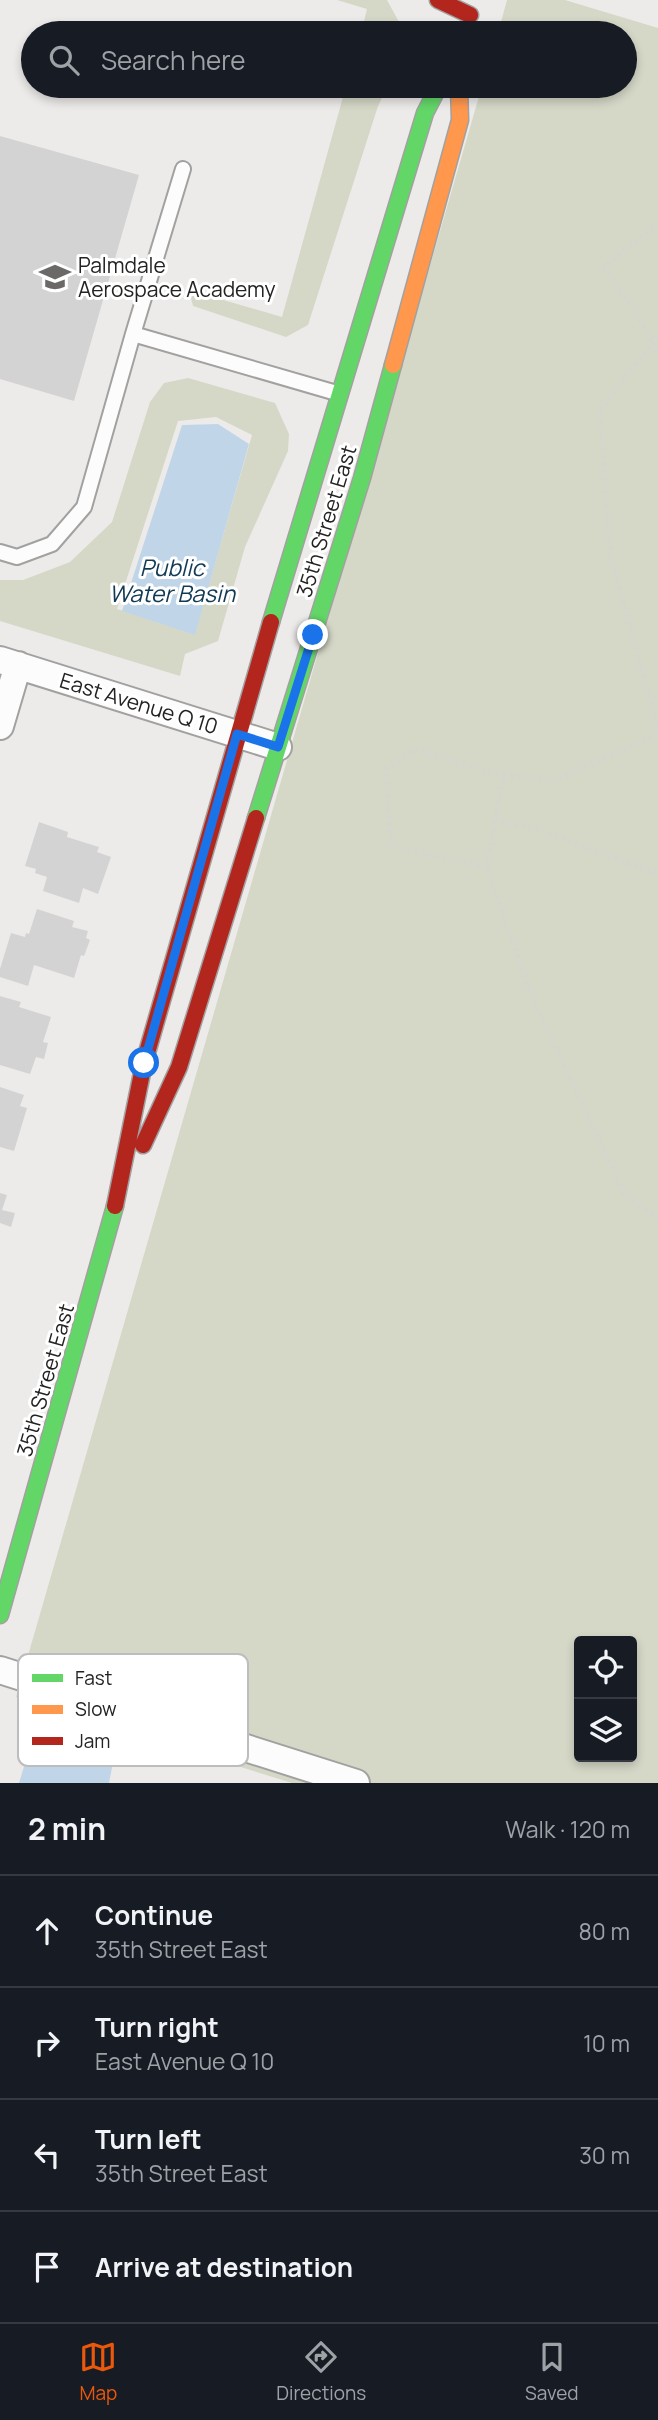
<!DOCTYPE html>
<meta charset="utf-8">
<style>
body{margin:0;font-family:Manrope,sans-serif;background:#242831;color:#f1f3f6}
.controls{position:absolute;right:21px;bottom:21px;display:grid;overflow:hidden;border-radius:7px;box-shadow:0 4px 10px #0003}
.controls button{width:63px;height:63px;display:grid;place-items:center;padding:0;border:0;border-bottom:2px solid #363941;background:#171b24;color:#f1f3f6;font:35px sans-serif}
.stop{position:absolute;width:21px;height:21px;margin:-16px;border:5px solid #1a73e8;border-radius:50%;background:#fff}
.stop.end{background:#1a73e8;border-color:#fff;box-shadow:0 2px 7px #0008}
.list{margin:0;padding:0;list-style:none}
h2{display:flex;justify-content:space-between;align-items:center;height:91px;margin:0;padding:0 28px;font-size:30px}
h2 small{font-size:23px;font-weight:400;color:#9ea1a6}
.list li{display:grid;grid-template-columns:46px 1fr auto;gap:21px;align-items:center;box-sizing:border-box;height:112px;padding:0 28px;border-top:2px solid #363941}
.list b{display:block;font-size:26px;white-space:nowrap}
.list p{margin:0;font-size:23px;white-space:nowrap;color:#9ea1a6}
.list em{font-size:23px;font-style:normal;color:#9ea1a6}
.icon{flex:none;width:38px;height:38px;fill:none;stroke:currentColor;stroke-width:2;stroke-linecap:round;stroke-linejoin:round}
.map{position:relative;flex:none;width:658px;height:1783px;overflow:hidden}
.search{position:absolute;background:#171b24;box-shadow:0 4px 10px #0003;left:21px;right:21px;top:21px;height:77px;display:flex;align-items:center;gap:18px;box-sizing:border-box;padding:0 24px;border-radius:38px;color:#9ea1a6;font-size:26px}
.sheet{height:539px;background:#171b24}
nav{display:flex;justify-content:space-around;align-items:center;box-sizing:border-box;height:98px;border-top:2px solid #363941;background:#171b24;font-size:19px;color:#9ea1a6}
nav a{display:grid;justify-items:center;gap:4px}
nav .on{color:#ea580c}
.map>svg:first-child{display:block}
.green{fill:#d5d8c7;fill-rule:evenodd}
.water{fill:#c0d6e8}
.building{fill:#d4d3d3}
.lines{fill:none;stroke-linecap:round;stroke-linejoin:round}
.lane-casing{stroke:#a2a1a0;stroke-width:18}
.street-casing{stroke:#a2a1a0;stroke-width:30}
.fast-casing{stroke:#a2a1a0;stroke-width:19}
.slow-casing{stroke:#a2a1a0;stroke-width:19}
.jam-casing{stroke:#a2a1a0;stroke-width:19}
.path{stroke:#d4d4d4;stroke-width:4.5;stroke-dasharray:2 5;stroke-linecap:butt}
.lane{stroke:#fcfcfc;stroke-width:14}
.street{stroke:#fcfcfc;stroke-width:26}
.fast{stroke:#63d668;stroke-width:16}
.slow{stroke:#ff974d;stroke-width:16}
.jam{stroke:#b3261e;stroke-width:16}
.route{stroke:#1a73e8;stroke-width:9}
.labels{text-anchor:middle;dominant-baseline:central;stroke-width:6;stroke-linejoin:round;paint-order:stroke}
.poi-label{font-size:21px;fill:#242322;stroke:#fff;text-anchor:start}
.street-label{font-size:21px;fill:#242322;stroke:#fff}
.water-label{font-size:23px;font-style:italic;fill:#113a55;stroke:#fff}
.key{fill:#fff;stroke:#bdbdbd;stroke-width:2}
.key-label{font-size:19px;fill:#242322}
</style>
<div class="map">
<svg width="658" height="1783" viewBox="0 0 658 1783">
<rect width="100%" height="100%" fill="#edebe9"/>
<path class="green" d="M337 0H387L405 33H361L367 9Z
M507 0H565L658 28V1783H292L16 1697 482 86H625V33H498ZM579 1641H632V1757H579Z
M346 86H388L378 106 308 325 286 337 193 306 189 290 282 317Z
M188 378 275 403 289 434 288 451 245 547 218 641 185 654 180 676 0 621V580H23L70 562 112 522 150 402 164 383ZM216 417 252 435 195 633 117 609 178 421Z"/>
<path class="water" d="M218 424 249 444 195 635 122 611 182 425Z
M40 1731 52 1733 115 1753 109 1783H19L32 1740Z"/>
<path class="building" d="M0 136 139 175 74 401 0 379Z
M39 822 68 832 67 837 99 847 97 852 111 857 98 894 83 888 79 903 43 891 47 877 35 873 36 869 25 866Z
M37 909 74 921 72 927 88 931 86 938 90 940 84 956 81 955 74 978 34 965 28 986 0 977V969L11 933 25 937 26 933 29 934Z
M0 996 21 1002 19 1007 51 1017 43 1042 48 1043 44 1059 36 1057 30 1074 0 1065Z
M0 1087 24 1095 20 1106 27 1108 14 1151 0 1147Z
M0 1193 7 1195 2 1210 15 1213 11 1227 0 1223Z"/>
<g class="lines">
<defs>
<path id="lane" d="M133 334 340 394
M0 552 17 557 52 544 84 507 133 334 183 169"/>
<path id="street" d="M0 660 278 747
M0 726 18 665
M0 1670 356 1783"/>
<path id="fast" d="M271 622 425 113 439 86
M256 818 362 478 393 365
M0 1615 115 1206"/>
<path id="slow" d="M393 365 460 120 459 86"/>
<path id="jam" d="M438 0 470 15
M143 1145 179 1067 256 818
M115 1206 144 1063 271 622"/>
</defs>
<use href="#lane" class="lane-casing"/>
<use href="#street" class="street-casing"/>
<use href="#fast" class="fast-casing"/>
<use href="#slow" class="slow-casing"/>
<use href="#jam" class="jam-casing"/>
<path class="path" d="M658 223 604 267 654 341 658 357
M658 336 600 411 610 554 658 728
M504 775 555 780 658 734
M495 820 537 829 658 874
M486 867 391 847 386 769 414 750 504 775 486 867 533 999 624 1193 658 1219"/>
<use href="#lane" class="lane"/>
<use href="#street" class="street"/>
<use href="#fast" class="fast"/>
<use href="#slow" class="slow"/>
<use href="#jam" class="jam"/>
</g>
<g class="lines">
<path class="route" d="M144 1063 237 734 278 747 313 635"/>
</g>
<defs>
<symbol id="school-bare" viewBox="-9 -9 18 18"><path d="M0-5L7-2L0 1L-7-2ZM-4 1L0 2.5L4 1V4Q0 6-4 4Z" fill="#6a6968" stroke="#fff" stroke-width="2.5" paint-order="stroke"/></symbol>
</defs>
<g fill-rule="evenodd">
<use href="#school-bare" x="33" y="255" width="44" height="44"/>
</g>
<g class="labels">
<g class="poi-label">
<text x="78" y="265">Palmdale<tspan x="78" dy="24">Aerospace Academy</tspan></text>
</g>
<g class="street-label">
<text transform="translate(326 521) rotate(-73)">35th Street East</text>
<text transform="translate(139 703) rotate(17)">East Avenue Q 10</text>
<text transform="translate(45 1380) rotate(-74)">35th Street East</text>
</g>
<g class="water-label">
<text x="172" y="567">Public<tspan x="172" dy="26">Water Basin</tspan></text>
</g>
</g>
<rect x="18" y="1654" width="230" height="112" rx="10" class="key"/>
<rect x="32" y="1674" width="31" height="8" fill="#63d668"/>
<rect x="32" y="1705" width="31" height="9" fill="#ff974d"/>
<rect x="32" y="1737" width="31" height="8" fill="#b3261e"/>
<g class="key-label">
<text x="75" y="1685">Fast</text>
<text x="75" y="1716">Slow</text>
<text x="75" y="1748">Jam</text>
</g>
</svg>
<div class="controls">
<button><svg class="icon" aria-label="locate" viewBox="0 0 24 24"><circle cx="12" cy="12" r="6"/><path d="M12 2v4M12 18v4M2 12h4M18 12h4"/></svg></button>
<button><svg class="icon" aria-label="layers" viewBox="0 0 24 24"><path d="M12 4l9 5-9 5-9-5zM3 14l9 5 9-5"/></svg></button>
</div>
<div class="stop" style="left:144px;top:1063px"></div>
<div class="stop end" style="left:313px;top:635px"></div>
<div class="search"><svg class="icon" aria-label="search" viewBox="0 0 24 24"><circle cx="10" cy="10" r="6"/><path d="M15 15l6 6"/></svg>Search here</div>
</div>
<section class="sheet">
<h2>2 min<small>Walk · 120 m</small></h2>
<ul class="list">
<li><svg class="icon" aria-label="ahead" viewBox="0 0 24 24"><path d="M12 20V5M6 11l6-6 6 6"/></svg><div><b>Continue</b><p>35th Street East</p></div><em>80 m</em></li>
<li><svg class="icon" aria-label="right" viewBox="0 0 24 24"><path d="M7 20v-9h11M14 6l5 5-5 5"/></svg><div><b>Turn right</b><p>East Avenue Q 10</p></div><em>10 m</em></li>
<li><svg class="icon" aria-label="left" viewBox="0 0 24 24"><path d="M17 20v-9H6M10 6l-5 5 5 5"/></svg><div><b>Turn left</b><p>35th Street East</p></div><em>30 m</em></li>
<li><svg class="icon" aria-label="arrive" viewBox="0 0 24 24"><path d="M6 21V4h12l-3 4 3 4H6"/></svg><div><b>Arrive at destination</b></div></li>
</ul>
</section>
<nav>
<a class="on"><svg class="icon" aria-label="map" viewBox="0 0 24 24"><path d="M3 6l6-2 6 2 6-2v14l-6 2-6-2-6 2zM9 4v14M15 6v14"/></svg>Map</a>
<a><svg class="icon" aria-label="directions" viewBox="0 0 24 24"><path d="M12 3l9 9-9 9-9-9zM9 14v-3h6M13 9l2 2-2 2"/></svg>Directions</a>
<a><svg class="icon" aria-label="saved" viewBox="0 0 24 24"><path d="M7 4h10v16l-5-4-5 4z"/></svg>Saved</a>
</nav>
